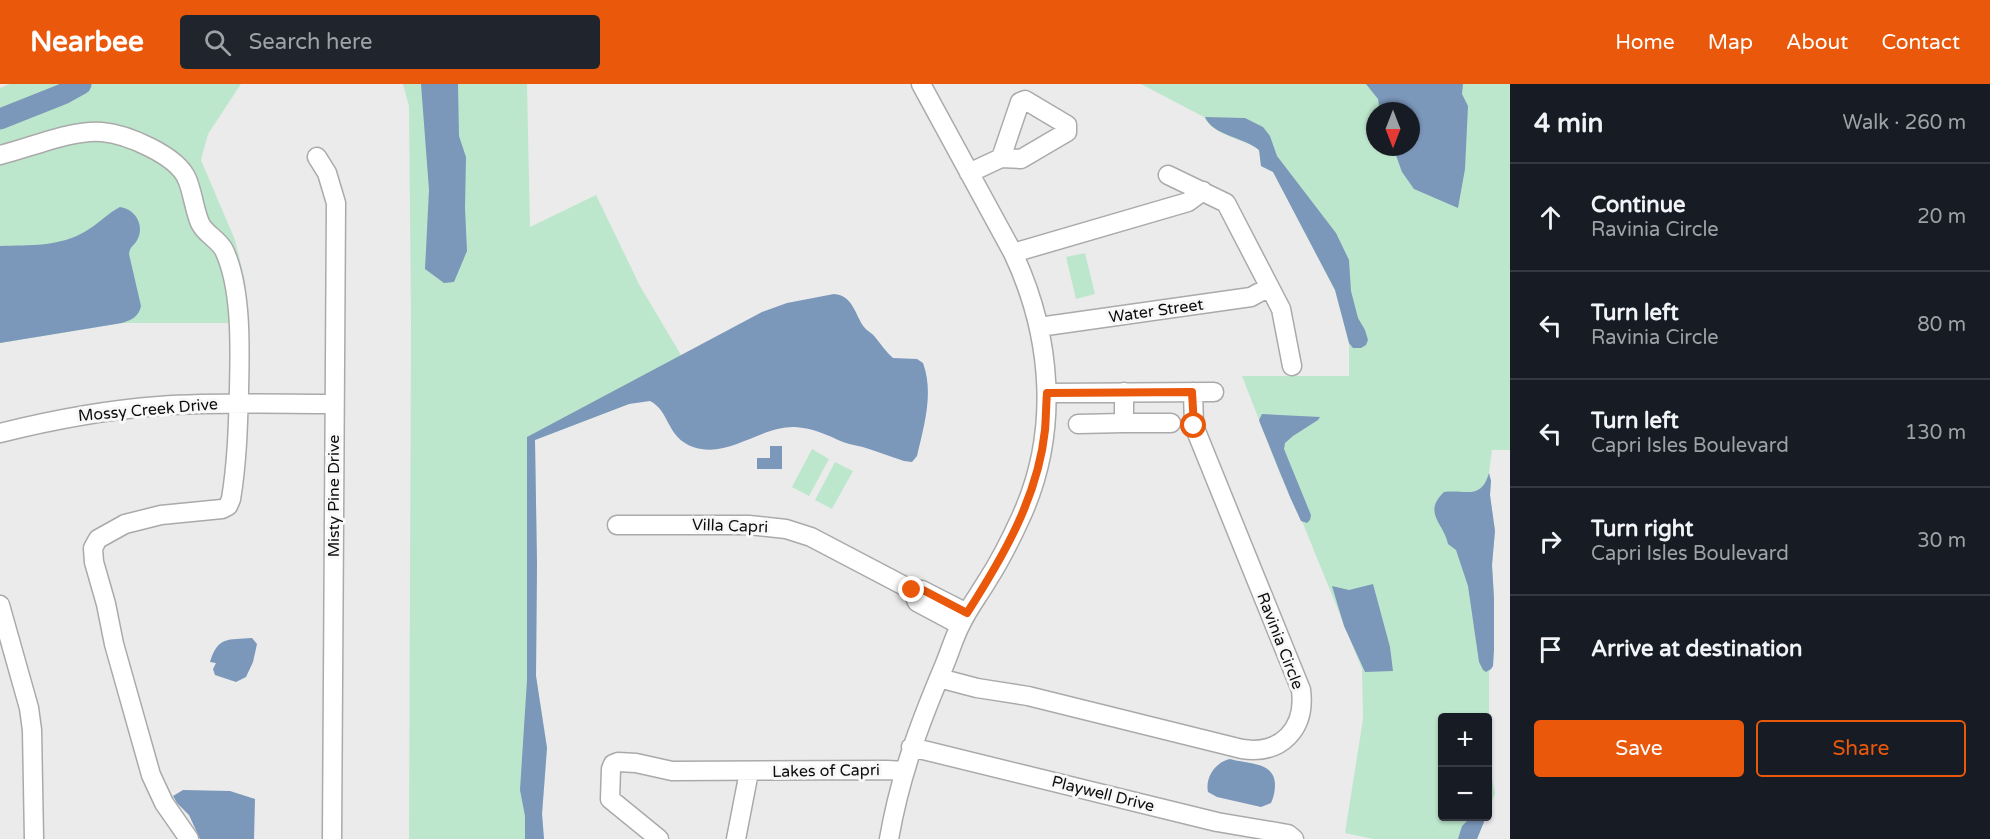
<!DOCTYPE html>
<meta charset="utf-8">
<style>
body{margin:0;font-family:"Varela Round",sans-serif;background:#20242c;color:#f1f3f6}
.controls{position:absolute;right:18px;bottom:18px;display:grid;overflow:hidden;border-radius:6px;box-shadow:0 2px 4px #0004}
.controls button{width:54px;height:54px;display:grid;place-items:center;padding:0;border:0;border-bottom:2px solid #363941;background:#171b24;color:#f1f3f6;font:30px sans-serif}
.compass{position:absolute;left:1366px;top:18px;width:54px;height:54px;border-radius:50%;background:#171b24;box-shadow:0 2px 4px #0004;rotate:180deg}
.stop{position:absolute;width:18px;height:18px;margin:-14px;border:4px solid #ea580c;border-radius:50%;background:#fff}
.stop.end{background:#ea580c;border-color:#fff;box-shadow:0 2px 6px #0008}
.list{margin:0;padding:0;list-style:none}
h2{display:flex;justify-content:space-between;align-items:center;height:78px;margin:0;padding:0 24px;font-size:26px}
h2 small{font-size:20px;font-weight:400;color:#9ea1a6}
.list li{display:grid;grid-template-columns:39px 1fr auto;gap:18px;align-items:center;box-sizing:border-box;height:108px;padding:0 24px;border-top:2px solid #363941}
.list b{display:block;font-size:22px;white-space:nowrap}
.list p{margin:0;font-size:20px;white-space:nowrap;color:#9ea1a6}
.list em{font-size:20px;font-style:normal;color:#9ea1a6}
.actions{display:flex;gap:12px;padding:18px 24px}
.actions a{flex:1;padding:14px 0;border:2px solid #ea580c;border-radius:6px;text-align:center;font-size:21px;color:#ea580c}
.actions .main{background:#ea580c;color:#fff}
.icon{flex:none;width:33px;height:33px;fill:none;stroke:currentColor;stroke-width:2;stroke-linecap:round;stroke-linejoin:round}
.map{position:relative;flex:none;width:1510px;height:755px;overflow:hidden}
header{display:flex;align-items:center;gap:36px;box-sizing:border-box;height:84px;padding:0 30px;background:#ea580c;color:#fff}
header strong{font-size:28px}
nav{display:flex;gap:33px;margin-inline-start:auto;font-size:21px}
.search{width:420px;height:54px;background:#20242c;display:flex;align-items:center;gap:15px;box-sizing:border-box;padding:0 21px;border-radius:6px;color:#9ea1a6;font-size:22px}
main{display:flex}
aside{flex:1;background:#171b24}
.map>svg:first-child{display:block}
.green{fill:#bde7cc;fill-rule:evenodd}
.water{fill:#7b97ba}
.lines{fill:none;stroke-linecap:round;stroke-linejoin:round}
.river{stroke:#7b97ba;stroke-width:21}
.minor-casing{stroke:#aaaaab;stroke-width:21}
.minor{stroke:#fff;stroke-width:18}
.route{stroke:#ea580c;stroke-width:8}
.labels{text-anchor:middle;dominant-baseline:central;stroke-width:6;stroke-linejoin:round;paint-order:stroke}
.street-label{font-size:16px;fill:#0d0d0d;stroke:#f8f8f9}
</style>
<header>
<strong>Nearbee</strong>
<div class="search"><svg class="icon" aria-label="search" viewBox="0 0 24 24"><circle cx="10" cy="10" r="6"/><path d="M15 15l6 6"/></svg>Search here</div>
<nav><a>Home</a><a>Map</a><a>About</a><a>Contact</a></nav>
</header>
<main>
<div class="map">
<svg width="1510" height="755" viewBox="0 0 1510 755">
<rect width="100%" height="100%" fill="#ebebec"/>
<path class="green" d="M10 0H241L208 50 201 76 235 156 245 197 247 239H122L0 259V4Z
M403 0H527L530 143 596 111 640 202 681 271 629 320 535 356 537 480 536 592 547 664 542 730 544 755H409L411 236 409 22Z
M1141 0H1510V366H1492L1489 389 1491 397 1490 411 1495 447 1492 481 1494 514 1493 582 1489 588V681L1495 709 1488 729V634H1442V732L1486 733 1477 755H1373L1345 749 1363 635 1362 585 1302 437 1280 390 1242 292H1349V259L1335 206 1273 88 1261 82 1260 69 1257 64C1241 55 1212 50 1204 33ZM1375 27H1411V63H1375Z
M1085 169 1095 210 1076 215 1066 173Z
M812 365 829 375 809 412 792 403Z
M835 378 853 387 832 425 815 416Z"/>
<path class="water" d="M421 0H458L459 52 466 73 465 124 467 167 454 198 444 199 425 185 429 106Z
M1366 0H1463L1462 10 1468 22 1465 85 1458 124 1414 105 1402 88 1393 63H1411V27H1380L1378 15Z
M1205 33 1245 34 1263 43 1270 52 1277 72 1336 149 1349 176 1351 207 1358 234 1365 246 1368 256 1366 261 1361 264H1353L1349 259 1335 206 1273 88 1261 82 1259 66C1244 53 1213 52 1205 33Z
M120 123C136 125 146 143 136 158 132 163 130 163 129 170L141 222C139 232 132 236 122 239L0 259V162C29 161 60 163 86 147 98 140 108 129 120 123Z
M834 210C853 211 855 231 864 243 867 247 872 249 875 253 881 260 886 268 893 274L917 275 923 279C934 309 924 342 917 372L912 378 904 377C892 373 881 369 869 365 861 362 851 361 843 358 827 351 813 344 795 343 760 342 729 375 693 363 666 353 670 327 650 317L629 320 535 356 537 480 536 592 547 664 542 730 544 755H525V732L520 706 527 596V353L762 228 787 219Z
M1262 330 1320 333 1318 336 1293 352 1285 359 1284 365 1311 431 1310 436 1307 439 1301 437 1290 413 1260 339 1259 336Z
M770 362H782V385H757V374H770Z
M1489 389 1491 397 1490 411 1495 447 1492 481 1494 514V566L1493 582 1491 585 1486 588 1483 586 1479 578 1468 502 1456 466 1448 460C1444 439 1422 429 1444 408 1465 405 1481 417 1489 389Z
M1373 500 1390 563 1393 587 1365 588 1344 542 1332 502 1349 506Z
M252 554 257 560 253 578 246 593 236 598 215 591 213 585 216 579 210 578C218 552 228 556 252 554Z
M1230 675C1246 680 1274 677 1275 700 1275 706 1274 713 1271 719L1261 723 1217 713 1208 708C1205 694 1215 678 1230 675Z
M183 706 230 707 255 715 254 755H200L189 731 177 719 173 712Z
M1471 733H1486L1477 755H1458L1462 742Z"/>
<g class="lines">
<path class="river" d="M0 35 63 10 81 0"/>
<defs>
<path id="minor" d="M1025 16 1067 41V48L1021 75 1001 74 1020 18Z
M0 71C29 64 74 45 102 48 126 50 177 71 187 95 193 109 194 125 200 139 205 150 218 155 224 166 242 204 240 265 239 306 238 343 237 379 231 415L228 422 222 425 161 431 125 440 98 455 93 464 94 478 106 520 114 560 151 691 164 719 189 755
M317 73 327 89 336 119 332 755
M969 89 1001 74
M1168 91 1226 119 1281 225 1292 282
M1013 169 1188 118 1203 107
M1039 243 1251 213 1269 203
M1124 308V339H1171
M1047 309 1214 308
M1078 340 1124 339
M0 349C52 336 105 326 159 322 217 318 276 320 334 320
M617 441H749L786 445 811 453 912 506H922L967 529
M912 506 917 518 960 541
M0 521 29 624 32 646 34 755
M939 594 977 604 1028 612 1242 665C1281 671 1306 645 1301 606L1194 342 1193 308
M911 663 1217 738 1288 750 1294 755
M659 755 610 715 611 685 613 680 618 678 636 679 672 687 887 686 904 687
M736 755 749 688
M889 755C900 692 919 641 944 582 950 568 954 553 961 540 968 525 978 512 987 497 1000 477 1011 455 1021 433 1060 348 1052 252 1013 169L921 0"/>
</defs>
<use href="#minor" class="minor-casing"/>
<use href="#minor" class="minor"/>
</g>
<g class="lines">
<path class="route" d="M912 506H923L967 529C1003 473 1038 413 1045 346 1046 334 1046 321 1047 309L1192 308 1194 342"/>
</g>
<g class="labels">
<g class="street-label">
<text transform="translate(1156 227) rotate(-8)">Water Street</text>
<text transform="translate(148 326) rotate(-5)">Mossy Creek Drive</text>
<text transform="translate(334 412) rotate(-90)">Misty Pine Drive</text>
<text transform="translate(730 442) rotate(2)">Villa Capri</text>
<text transform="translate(1280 557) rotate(69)">Ravinia Circle</text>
<text transform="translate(826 687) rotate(-1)">Lakes of Capri</text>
<text transform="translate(1103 710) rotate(14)">Playwell Drive</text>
</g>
</g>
</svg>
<div class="controls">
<button>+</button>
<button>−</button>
</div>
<svg class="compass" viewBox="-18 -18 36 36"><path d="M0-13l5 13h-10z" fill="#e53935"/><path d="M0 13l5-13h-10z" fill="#9ea1a6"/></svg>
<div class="stop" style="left:1194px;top:342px"></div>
<div class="stop end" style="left:912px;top:506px"></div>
</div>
<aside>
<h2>4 min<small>Walk · 260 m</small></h2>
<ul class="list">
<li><svg class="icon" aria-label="ahead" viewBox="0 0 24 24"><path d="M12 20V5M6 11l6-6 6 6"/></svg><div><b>Continue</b><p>Ravinia Circle</p></div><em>20 m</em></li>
<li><svg class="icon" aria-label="left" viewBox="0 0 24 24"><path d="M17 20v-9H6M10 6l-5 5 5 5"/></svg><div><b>Turn left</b><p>Ravinia Circle</p></div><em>80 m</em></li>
<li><svg class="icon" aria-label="left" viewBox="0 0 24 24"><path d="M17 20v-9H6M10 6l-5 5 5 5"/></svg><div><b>Turn left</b><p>Capri Isles Boulevard</p></div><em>130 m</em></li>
<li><svg class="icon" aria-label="right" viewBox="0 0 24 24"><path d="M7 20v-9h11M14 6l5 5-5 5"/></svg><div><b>Turn right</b><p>Capri Isles Boulevard</p></div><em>30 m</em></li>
<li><svg class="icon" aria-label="arrive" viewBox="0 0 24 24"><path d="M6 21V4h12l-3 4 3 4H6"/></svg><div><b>Arrive at destination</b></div></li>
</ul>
<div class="actions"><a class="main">Save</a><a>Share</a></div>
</aside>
</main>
